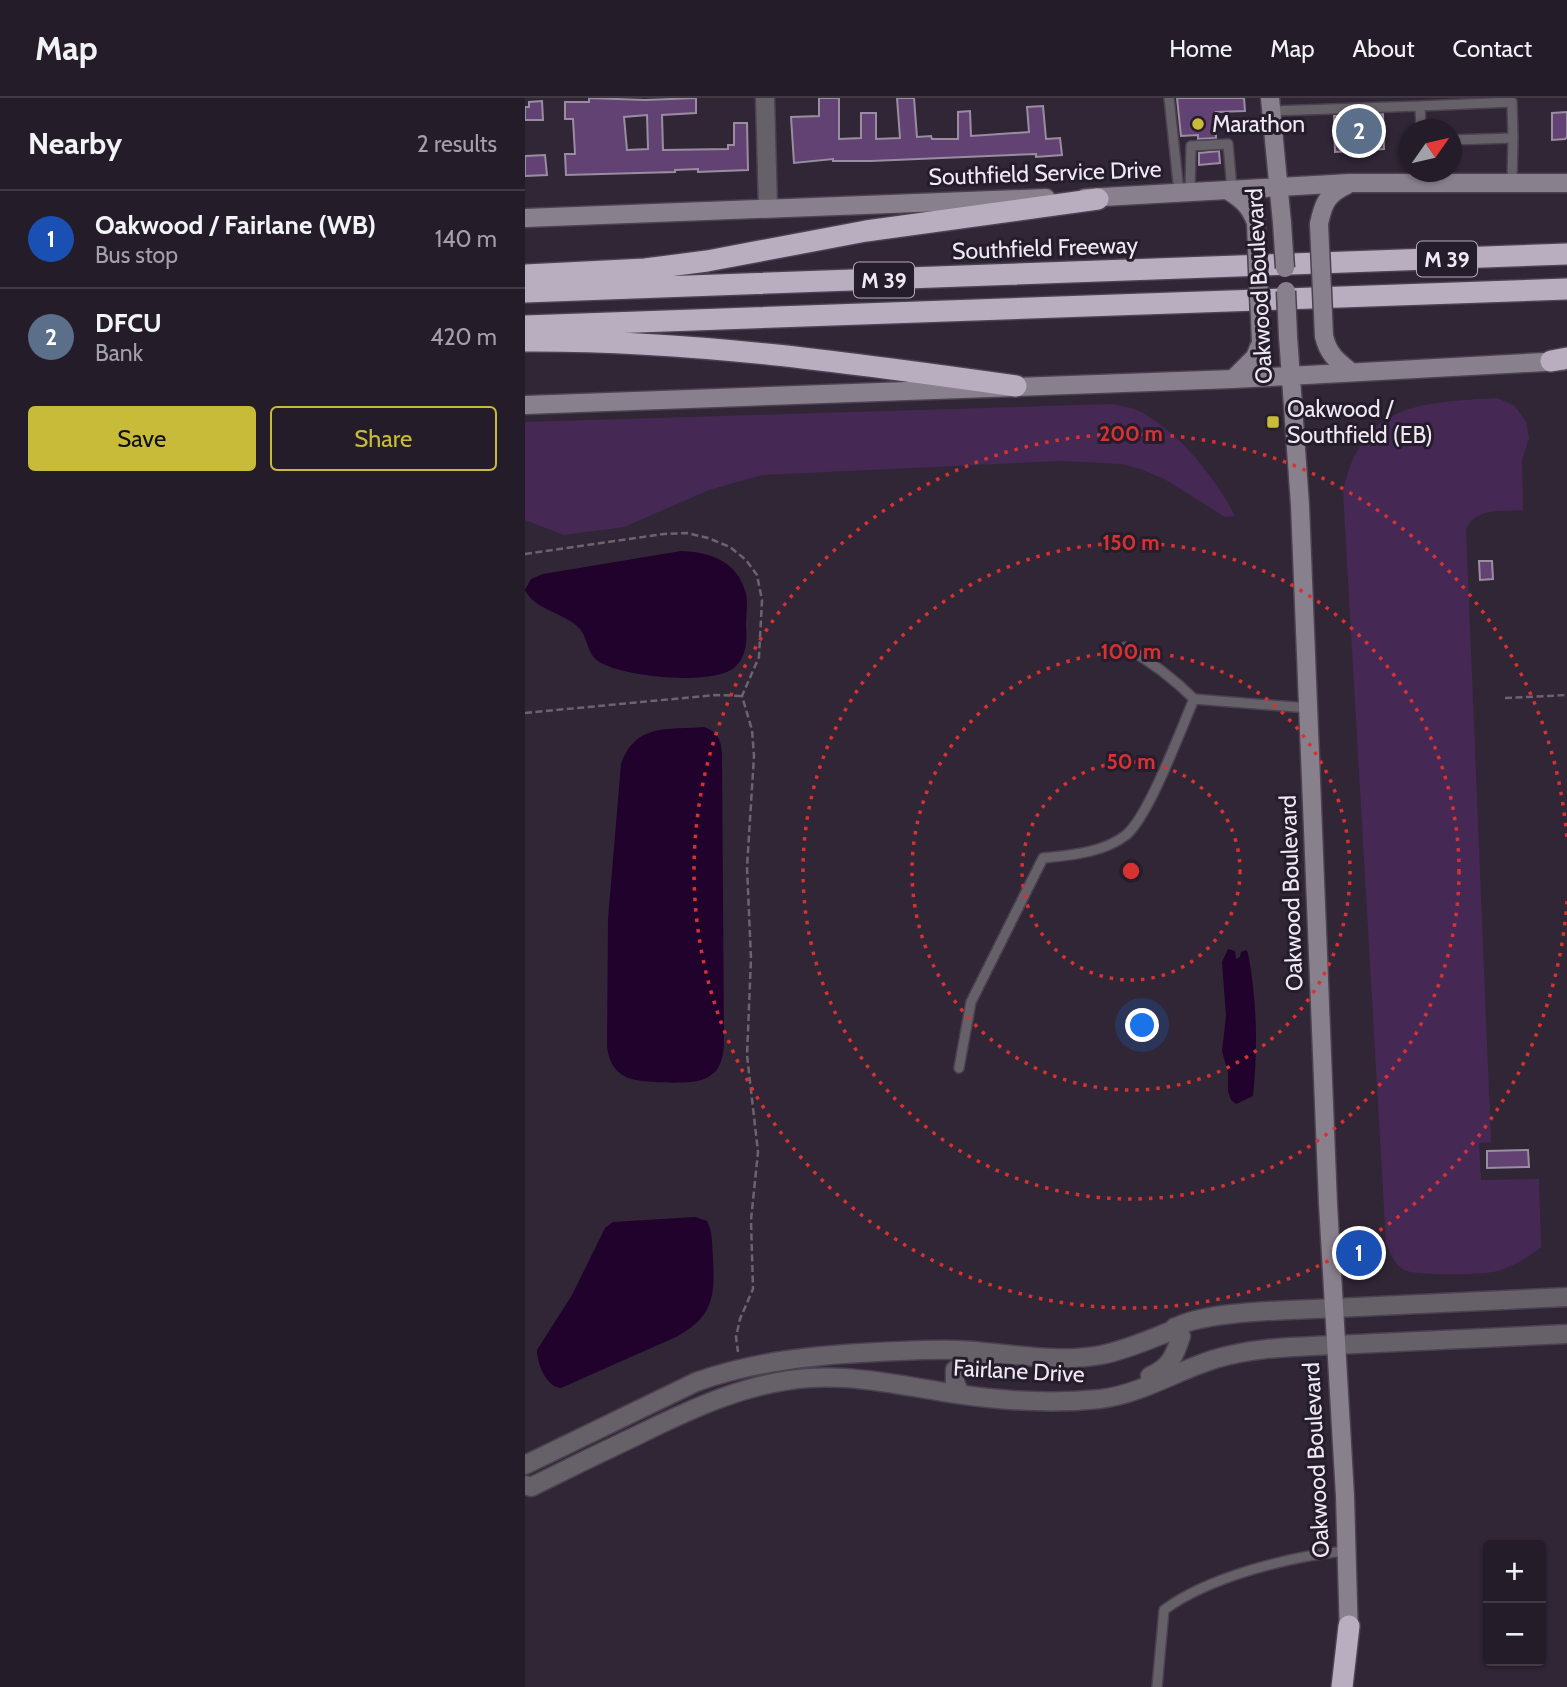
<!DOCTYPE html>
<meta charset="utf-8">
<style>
body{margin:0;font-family:Cabin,sans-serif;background:#2c2530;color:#f1f3f6}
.controls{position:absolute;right:21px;bottom:21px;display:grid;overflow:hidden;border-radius:7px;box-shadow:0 2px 5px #0004}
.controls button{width:63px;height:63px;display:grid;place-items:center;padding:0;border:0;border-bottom:2px solid #413a45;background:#241c28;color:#f1f3f6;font:35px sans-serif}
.compass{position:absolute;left:874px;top:21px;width:63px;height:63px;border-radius:50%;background:#241c28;box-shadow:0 2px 5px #0004;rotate:56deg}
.you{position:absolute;left:618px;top:928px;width:24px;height:24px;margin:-18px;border:5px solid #fff;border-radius:50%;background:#1a73e8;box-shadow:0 0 0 10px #1a73e833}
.badge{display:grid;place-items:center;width:46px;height:46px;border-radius:50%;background:#c9bb3a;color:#fff;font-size:23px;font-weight:700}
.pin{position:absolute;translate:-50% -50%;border:4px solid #fff;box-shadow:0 2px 7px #0006}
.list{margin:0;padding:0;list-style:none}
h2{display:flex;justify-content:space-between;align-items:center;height:91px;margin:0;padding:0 28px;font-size:30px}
h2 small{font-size:23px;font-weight:400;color:#a3a1a8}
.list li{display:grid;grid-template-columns:46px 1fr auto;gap:21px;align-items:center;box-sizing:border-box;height:98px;padding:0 28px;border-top:2px solid #413a45}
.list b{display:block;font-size:26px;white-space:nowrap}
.list p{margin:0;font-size:23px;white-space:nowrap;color:#a3a1a8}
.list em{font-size:23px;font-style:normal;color:#a3a1a8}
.actions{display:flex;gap:14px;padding:21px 28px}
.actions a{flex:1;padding:16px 0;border:2px solid #c9bb3a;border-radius:7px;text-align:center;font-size:24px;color:#c9bb3a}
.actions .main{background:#c9bb3a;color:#111}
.map{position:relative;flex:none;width:1042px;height:1589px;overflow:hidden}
header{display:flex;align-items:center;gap:42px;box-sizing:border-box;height:98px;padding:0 35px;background:#241c28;border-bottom:2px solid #413a45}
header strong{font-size:33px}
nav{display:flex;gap:38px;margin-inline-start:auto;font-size:24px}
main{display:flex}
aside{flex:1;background:#241c28}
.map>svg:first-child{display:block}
.green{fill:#452954}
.water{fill:#20022d}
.building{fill:#624273;stroke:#998ea1;stroke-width:2;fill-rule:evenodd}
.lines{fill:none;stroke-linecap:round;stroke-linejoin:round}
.service-casing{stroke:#4b4150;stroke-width:12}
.minor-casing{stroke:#4b4150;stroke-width:21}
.tertiary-casing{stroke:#4b4150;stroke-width:21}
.secondary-casing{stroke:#4b4150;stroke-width:21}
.motorway-casing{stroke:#4b4150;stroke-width:24}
.path{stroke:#6b6371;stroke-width:2.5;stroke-dasharray:7 3.5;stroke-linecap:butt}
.service{stroke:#666169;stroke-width:9}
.minor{stroke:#666169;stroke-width:18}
.tertiary{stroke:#666169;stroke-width:18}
.secondary{stroke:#88808d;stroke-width:18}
.motorway{stroke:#b9adc0;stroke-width:21}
.secondary-bridge-casing{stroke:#4b4150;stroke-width:21;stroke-linecap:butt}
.secondary-bridge{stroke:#88808d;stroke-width:18}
.ring{fill:none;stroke:#d73232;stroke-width:3.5;stroke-dasharray:3.5 7}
.poi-dot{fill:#c9bb3a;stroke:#261d2c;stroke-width:2.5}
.labels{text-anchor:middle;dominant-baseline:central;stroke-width:6;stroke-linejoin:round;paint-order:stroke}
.shield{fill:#261d2c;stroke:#b3acb7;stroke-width:2}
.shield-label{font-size:21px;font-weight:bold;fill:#efe9f3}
.poi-label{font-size:23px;fill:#efe9f3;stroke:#261d2c;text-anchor:start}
.street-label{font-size:23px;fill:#efe9f3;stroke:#261d2c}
.centre{fill:#d73232;stroke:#261d2c;stroke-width:3.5}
.ring-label{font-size:21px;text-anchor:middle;font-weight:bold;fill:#d73232;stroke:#261d2c;stroke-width:6;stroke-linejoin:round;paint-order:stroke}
</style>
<header>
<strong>Map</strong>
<nav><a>Home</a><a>Map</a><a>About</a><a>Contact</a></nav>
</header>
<main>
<aside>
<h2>Nearby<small>2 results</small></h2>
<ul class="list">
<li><span class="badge" style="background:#1a4fb4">1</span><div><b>Oakwood / Fairlane (WB)</b><p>Bus stop</p></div><em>140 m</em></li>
<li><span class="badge" style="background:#5c6f8a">2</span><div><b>DFCU</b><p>Bank</p></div><em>420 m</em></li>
</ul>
<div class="actions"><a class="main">Save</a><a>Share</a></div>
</aside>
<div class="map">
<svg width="1042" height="1589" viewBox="0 0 1042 1589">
<rect width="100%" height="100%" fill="#302636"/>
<path class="green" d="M972 300 990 308 1001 324 1004 340 997 362 998 412C977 414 951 409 941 431L966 1044 954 1045 956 1082 1014 1081 1016 1149C1004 1159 988 1168 973 1173 959 1177 890 1178 879 1172 869 1166 865 1155 861 1145L818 394C837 304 895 305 972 300Z
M587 306C595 308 606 309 614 313 653 333 690 379 710 418L700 419 641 382 618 372 597 366 536 363 237 377 184 392 99 429 39 437 0 422V324Z"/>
<path class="water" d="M156 453C185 454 213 463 221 496 223 505 221 518 221 528 222 542 222 557 211 568 192 589 95 579 73 563 62 555 63 541 55 531 40 514 10 513 0 492L6 481 18 476Z
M179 629C193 634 196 642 197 656L199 947C198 956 197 965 191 973 186 978 179 982 172 983 159 986 112 985 101 979 88 973 83 960 82 948L83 821 96 666C111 625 142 632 179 629Z
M703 851 710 853 711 861 715 859 716 854 721 852 723 855C732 902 733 950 728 998L711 1006 706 1002 703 993V975L697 953 701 918 697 864Z
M170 1119 182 1123C188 1134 187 1148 188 1161 190 1200 188 1219 151 1239L36 1290C21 1289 12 1265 12 1252L47 1197 80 1130 88 1124Z"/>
<path class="building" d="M64 0 120 2 171 0V15L137 17 138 52 203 51V47H209V25H222L223 72 173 74V71L150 72V74L41 77 40 56H50L48 21H40V4H64ZM122 17 123 51 102 52 99 19Z
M294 0H314V41L336 40V15H351V41L375 40 372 0H389L392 39 406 38 407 41H433V14L445 13 446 38 504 34 502 9 518 8 521 41 535 40 537 57 511 59V56L346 63H308V61L269 65 266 19 294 18Z
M652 0H719L720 13 691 14V40L673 41V37L656 38Z
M17 3 18 22H0V9H4V4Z
M1042 14V39L1040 41 1027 42V15Z
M858 16 859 51 810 54 809 18Z
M694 53 695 65 674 67V55Z
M20 57 22 77 0 78V58Z
M954 463H967L968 481 955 482Z
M1003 1052 1004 1069 962 1070V1053Z"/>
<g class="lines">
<defs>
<path id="service" d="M644 0 654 94
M895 8 987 4 988 40 926 42
M746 13 895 8 896 32
M987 84 988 40
M665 94 666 48 703 46 707 91
M600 549C627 564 647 579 669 601
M434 970 446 904 518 760C545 757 578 755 601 737 624 718 656 631 669 601L783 610
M632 1589 639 1512C683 1479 766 1458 821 1453"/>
<path id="minor" d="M240 0 243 110
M810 1210 1042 1199
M810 1247 1042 1236"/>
<path id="tertiary" d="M625 1278C645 1270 650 1257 656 1238L650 1229
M435 1296 430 1284V1272C442 1264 452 1264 466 1265
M0 1367 171 1284C230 1263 291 1257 353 1254 380 1253 407 1251 433 1252 480 1254 529 1266 576 1257 601 1252 623 1242 646 1233 667 1212 777 1212 810 1210
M0 1387 6 1389C42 1371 79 1353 115 1336 170 1309 224 1284 285 1280 335 1277 384 1289 432 1296 479 1303 528 1306 575 1301 616 1296 651 1273 690 1261 729 1249 770 1249 810 1247"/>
<path id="secondary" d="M745 0 757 125
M702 92C717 101 725 108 731 125
M560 100 825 85H1042
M0 120 521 100
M794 126C798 106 802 96 822 87
M763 238 775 407 803 1106 820 1398 824 1540
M799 238C803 256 812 263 826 274
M708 281 730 259 736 244
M0 307 708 281 1038 263"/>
<path id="motorway" d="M0 177 120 171 182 163 341 133 573 101
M0 194 1042 156
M0 228 1042 191
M0 243C165 242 328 265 491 288
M1026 263 1042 260
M817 1589 824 1528"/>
</defs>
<use href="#service" class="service-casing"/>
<use href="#minor" class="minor-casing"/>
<use href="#tertiary" class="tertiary-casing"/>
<use href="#secondary" class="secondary-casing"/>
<use href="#motorway" class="motorway-casing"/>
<path class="path" d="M0 456 139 436 162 435 183 440 205 449 221 462 232 477 237 502 234 559 217 598 227 632 229 658 222 769 226 861 222 957 233 1054 226 1122 228 1191 215 1221 211 1239 213 1254
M980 600 1042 597
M0 615 190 597 217 598"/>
<use href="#service" class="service"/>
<use href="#minor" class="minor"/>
<use href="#tertiary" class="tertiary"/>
<use href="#secondary" class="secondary"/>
<use href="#motorway" class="motorway"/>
<defs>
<path id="secondary-bridge" d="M731 125 736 244
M757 125 760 170
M794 126 799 238
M761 193 763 238"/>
</defs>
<use href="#secondary-bridge" class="secondary-bridge-casing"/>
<use href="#secondary-bridge" class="secondary-bridge"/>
</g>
<g class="ring">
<circle cx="606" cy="773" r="109"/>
<circle cx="606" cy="773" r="219"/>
<circle cx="606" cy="773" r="328"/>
<path d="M1042 803A437 437 0 1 1 1042 743"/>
</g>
<g class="poi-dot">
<circle cx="673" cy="26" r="7"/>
<rect x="741" y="317" width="14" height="14" rx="3.5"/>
</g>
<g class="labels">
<g class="shield">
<rect x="892" y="143.5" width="60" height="35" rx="5"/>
<rect x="329" y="164.5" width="60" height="35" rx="5"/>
</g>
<g class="shield-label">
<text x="922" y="161">M 39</text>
<text x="359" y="182">M 39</text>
</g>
<g class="poi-label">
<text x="687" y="26">Marathon</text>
<text x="762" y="311">Oakwood /<tspan x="762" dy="26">Southfield (EB)</tspan></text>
</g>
<g class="street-label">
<text transform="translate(520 75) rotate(-2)">Southfield Service Drive</text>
<text transform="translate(520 150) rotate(-2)">Southfield Freeway</text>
<text transform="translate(734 188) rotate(-93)">Oakwood Boulevard</text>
<text transform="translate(766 795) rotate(-92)">Oakwood Boulevard</text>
<text transform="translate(494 1273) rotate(3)">Fairlane Drive</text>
<text transform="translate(791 1362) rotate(-93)">Oakwood Boulevard</text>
</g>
</g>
<circle cx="606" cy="773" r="10" class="centre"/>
<g class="ring-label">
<text x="606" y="343">200 m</text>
<text x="606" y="452">150 m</text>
<text x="606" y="561">100 m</text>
<text x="606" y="671">50 m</text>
</g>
</svg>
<div class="controls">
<button>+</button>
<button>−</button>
</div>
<svg class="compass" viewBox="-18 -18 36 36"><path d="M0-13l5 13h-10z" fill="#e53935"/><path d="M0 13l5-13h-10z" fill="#a3a1a8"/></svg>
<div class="you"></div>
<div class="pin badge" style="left:834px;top:1155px;background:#1a4fb4">1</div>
<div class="pin badge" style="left:834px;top:33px;background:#5c6f8a">2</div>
</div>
</main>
